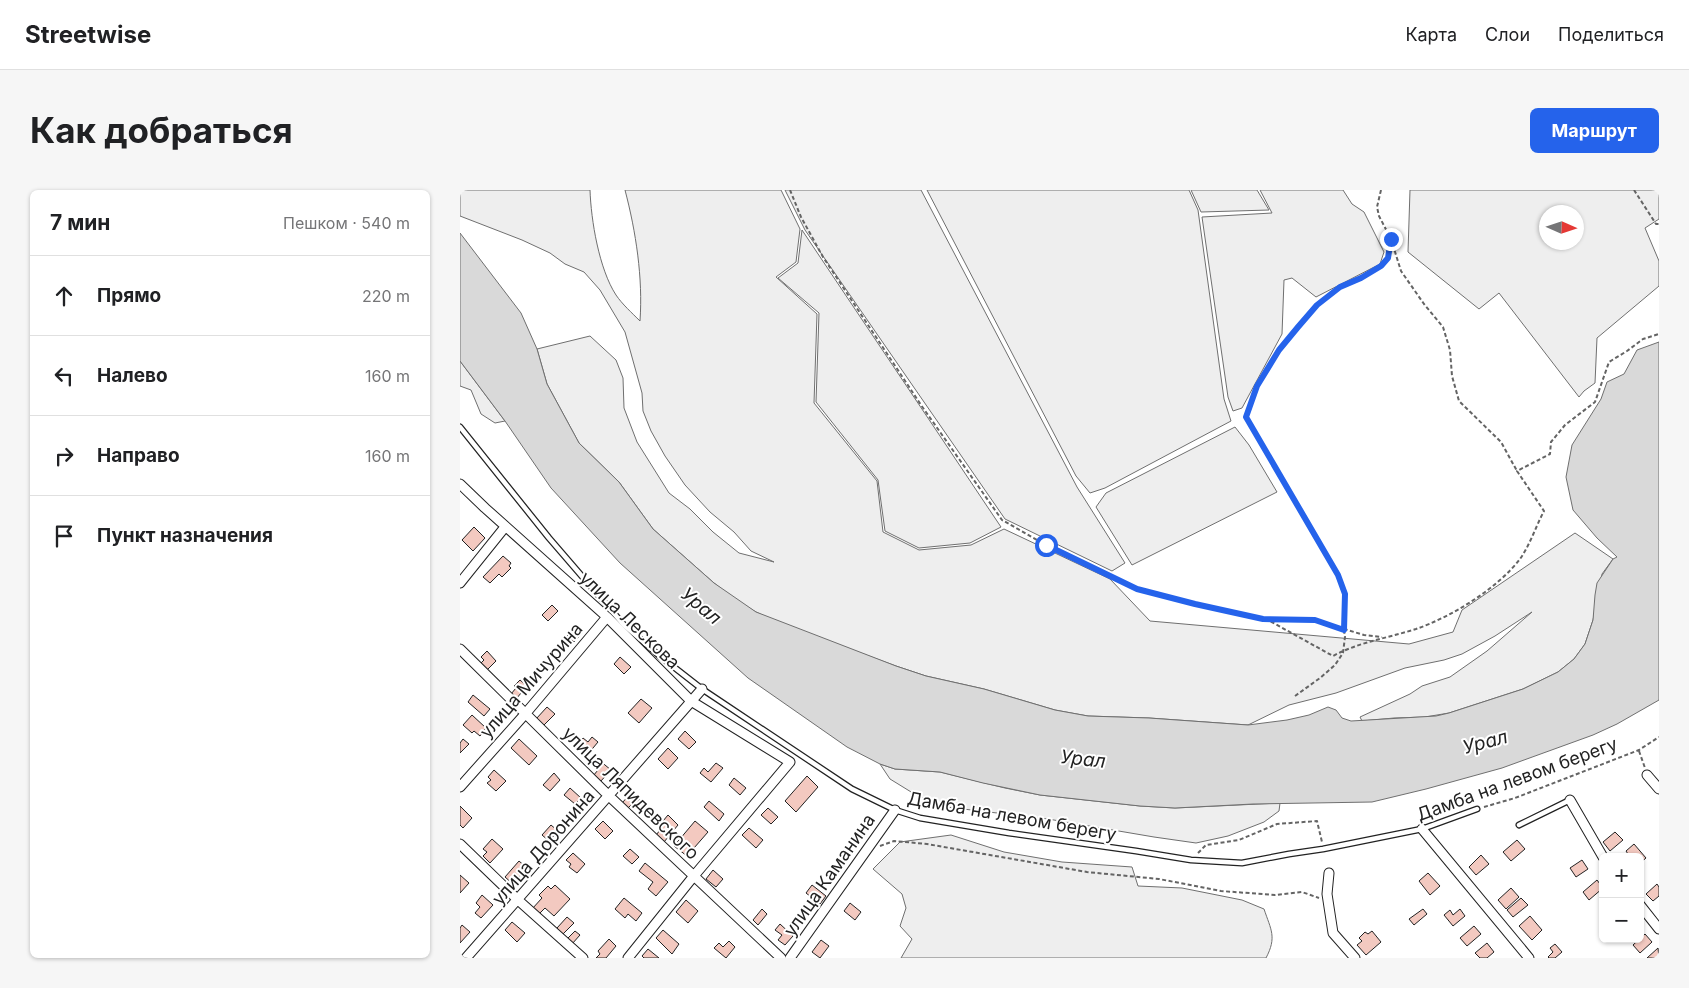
<!DOCTYPE html>
<html lang="ru">
<meta charset="utf-8">
<style>
body{margin:0;font-family:Inter,sans-serif;background:#f6f6f6;color:#202124}
.controls{position:absolute;right:15px;bottom:15px;display:grid;overflow:hidden;border-radius:8px;box-shadow:0 1px 4px #0004}
.controls button{width:45px;height:45px;display:grid;place-items:center;padding:0;border:0;border-bottom:1px solid #e0e0e0;background:#fff;color:#202124;font:25px sans-serif}
.compass{position:absolute;left:1079px;top:15px;width:45px;height:45px;border-radius:50%;background:#fff;box-shadow:0 1px 4px #0004;rotate:93deg}
.stop{position:absolute;width:15px;height:15px;margin:-11px;border:4px solid #2563eb;border-radius:50%;background:#fff}
.stop.end{background:#2563eb;border-color:#fff;box-shadow:0 1px 5px #0008}
.list{margin:0;padding:0;list-style:none}
h2{display:flex;justify-content:space-between;align-items:center;height:65px;margin:0;padding:0 20px;font-size:21px}
h2 small{font-size:16px;font-weight:400;color:#757577}
.list li{display:grid;grid-template-columns:32px 1fr auto;gap:15px;align-items:center;box-sizing:border-box;height:80px;padding:0 20px;border-top:1px solid #e0e0e0}
.list b{display:block;font-size:19px;white-space:nowrap}
.list em{font-size:16px;font-style:normal;color:#757577}
.icon{flex:none;width:28px;height:28px;fill:none;stroke:currentColor;stroke-width:2;stroke-linecap:round;stroke-linejoin:round}
.map{position:relative;flex:none;width:1199px;height:768px;overflow:hidden;border-radius:8px}
header{display:flex;align-items:center;gap:30px;box-sizing:border-box;height:70px;padding:0 25px;background:#fff;border-bottom:1px solid #e0e0e0}
header strong{font-size:24px}
nav{display:flex;gap:28px;margin-inline-start:auto;font-size:18px}
.intro{display:flex;align-items:center;justify-content:space-between;box-sizing:border-box;height:120px;padding:0 30px}
h1{margin:0;font-size:35px}
.button{padding:12px 22px;border-radius:8px;background:#2563eb;color:#fff;font-size:18px;font-weight:700}
main{display:flex;gap:30px;padding:0 30px}
aside{flex:1;background:#fff;border-radius:8px;box-shadow:0 1px 4px #0004}
.map>svg:first-child{display:block}
.green{fill:#eee;stroke:#6f6f6f;fill-rule:evenodd}
.water{fill:#d9d9d9;stroke:#6f6f6f}
.building{fill:#f3c9c0;stroke:#222}
.lines{fill:none;stroke-linecap:round;stroke-linejoin:round}
.lane-casing{stroke:#222;stroke-width:7}
.street-casing{stroke:#222;stroke-width:11}
.path{stroke:#646464;stroke-width:2;stroke-dasharray:4 2.5;stroke-linecap:butt}
.lane{stroke:#fff;stroke-width:4.5}
.street{stroke:#fff;stroke-width:9}
.route{stroke:#2563eb;stroke-width:6}
.labels{text-anchor:middle;dominant-baseline:central;stroke-width:4;stroke-linejoin:round;paint-order:stroke}
.street-label{font-size:18px;fill:#222;stroke:#fff}
.water-label{font-size:19px;font-style:italic;fill:#222;stroke:#fff}
</style>
<header>
<strong>Streetwise</strong>
<nav><a>Карта</a><a>Слои</a><a>Поделиться</a></nav>
</header>
<div class="intro"><h1>Как добраться</h1><a class="button">Маршрут</a></div>
<main>
<aside>
<h2>7 мин<small>Пешком · 540 m</small></h2>
<ul class="list">
<li><svg class="icon" aria-label="ahead" viewBox="0 0 24 24"><path d="M12 20V5M6 11l6-6 6 6"/></svg><div><b>Прямо</b></div><em>220 m</em></li>
<li><svg class="icon" aria-label="left" viewBox="0 0 24 24"><path d="M17 20v-9H6M10 6l-5 5 5 5"/></svg><div><b>Налево</b></div><em>160 m</em></li>
<li><svg class="icon" aria-label="right" viewBox="0 0 24 24"><path d="M7 20v-9h11M14 6l5 5-5 5"/></svg><div><b>Направо</b></div><em>160 m</em></li>
<li><svg class="icon" aria-label="arrive" viewBox="0 0 24 24"><path d="M6 21V4h12l-3 4 3 4H6"/></svg><div><b>Пункт назначения</b></div></li>
</ul>
</aside>
<div class="map">
<svg width="1199" height="768" viewBox="0 0 1199 768">
<rect width="100%" height="100%" fill="#fff"/>
<path class="green" d="M0 0H130C131 30 139 79 156 105 162 114 172 123 180 131 183 88 176 42 165 0H321L340 39 336 72 316 87 357 124 354 213 417 291 423 342 459 360 511 355 544 339 650 389 690 431 949 454 993 442 1002 420 1115 343 1153 369 1142 384 1133 430 1125 454 1114 469 1098 482 1063 499 989 523 965 527 934 528 902 531 900 527 950 504 962 496 990 487 1027 461 1072 422 1035 446 1002 464 984 470 945 478 876 503 829 515 788 535 689 528 628 526 595 520 524 499 466 486 436 476 319 433 296 422 276 410 254 393 193 339 159 292 119 253 87 194 77 159 130 146 156 170 163 188 164 218 177 252 209 303 230 319 253 342 279 363 314 372 291 361 274 342 250 322 225 295 205 266 191 241 183 221 182 203 165 142 140 100 124 82 105 74 90 63 62 50 0 26Z
M325 0H461L617 297 665 373 652 381 545 329 345 40Z
M467 0H729L738 20 764 209 771 231 645 298 630 303 616 286Z
M731 0H797L809 20 741 22Z
M800 0H883L892 14 904 22 924 62 920 74 856 107 832 88 824 90 822 144 782 218 773 221 768 207 742 27 812 23Z
M950 0H1199V29L1185 38 1199 71V96L1137 148 1135 193 1124 201 1119 207 1039 103 1019 119 948 62ZM1086 22H1116V52H1086Z
M342 40 541 337 510 353 459 358 425 341 418 290 356 212 359 123 318 88 338 73Z
M0 171 45 231 35 233 21 224 11 200 0 196Z
M775 237 789 255 817 302 672 375 636 317 646 303Z
M420 574 435 579 480 582 545 598 580 605 680 616 715 618 820 613 819 621 804 632 768 646 736 653 694 647 588 629 486 617 456 605 430 589Z
M491 645 544 662 602 672 672 677 678 696 722 698 782 710 804 719C811 740 817 747 806 768H441L452 749 440 736 446 718 442 704 413 679 440 652Z"/>
<path class="water" d="M0 43 61 123 77 159 87 194 119 253 159 292 193 339 254 393 296 422 436 476 466 486 524 499 595 520 628 526 689 528 788 535 827 530 849 525 868 517 876 520 882 528 891 531 976 526 989 523 1063 499 1098 482 1114 469 1125 454 1133 430 1135 405 1137 393 1153 369 1157 367 1137 348 1113 320 1106 287 1112 255 1141 209 1147 192 1164 184 1177 160 1199 152V510L1157 534 1133 545 1042 578 966 599 912 612 793 614 715 618 680 616 580 605 523 593 480 582 435 579 420 574 387 557 288 488 160 373 91 298 45 231 0 171Z"/>
<path class="building" d="M14 337 25 348 13 361 2 350Z
M43 366 51 373 49 376 51 378 42 387 39 384 30 393 23 387Z
M92 415 98 421 88 431 82 425Z
M115 437 122 443 114 452 107 446Z
M27 461 36 471 26 481 20 474 24 470 21 467Z
M160 467 171 477 164 484 154 474Z
M60 490 67 496 56 509 51 504 56 498 54 496Z
M13 505 30 519 24 526 8 512Z
M181 509 192 518 179 533 168 523Z
M87 517 95 524 83 536 76 529Z
M12 525 26 538 20 546 14 541 12 543 3 535Z
M225 541 236 552 229 559 218 549Z
M132 547 138 552 128 564 117 554 123 548 128 552Z
M3 549 9 554 0 563V553Z
M59 549 77 566 69 575 51 558Z
M208 558 218 568 208 579 198 569Z
M139 570 151 580 140 592 133 586 138 580 134 576Z
M256 573 263 578 251 592 240 583 244 578 248 582Z
M34 580 46 591 36 601 27 593 31 590 28 587Z
M94 583 100 590 90 601 83 595Z
M347 586 358 597 336 622 325 611Z
M274 588 286 598 280 605 269 595Z
M110 598 121 608 115 614 104 605Z
M172 602 180 609 175 615 173 613 168 618 162 613Z
M249 611 264 624 259 631 244 617Z
M0 616 12 628 3 638 0 635Z
M308 618 318 627 311 634 301 625Z
M208 625 218 635 204 652 196 645 201 639 198 637Z
M143 631 153 641 145 649 135 639Z
M235 631 248 642 227 666 214 656Z
M91 635 98 641 89 651 82 645Z
M289 638 303 650 296 658 282 645Z
M1155 642 1163 650 1150 661 1143 652Z
M32 649 43 659 30 673 23 666 27 662 23 659Z
M1057 650 1065 659 1051 671 1043 662Z
M1174 654 1186 668 1180 673V667H1170L1166 661Z
M170 659 179 667 172 674 163 666Z
M113 663 125 674 117 683 109 677 111 674 106 670Z
M1021 665 1029 674 1016 685 1009 677Z
M1122 670 1128 679 1116 687 1110 678Z
M59 671 67 678 53 694 45 687Z
M185 673 208 692 196 706 188 699 193 692 179 681Z
M253 680 263 689 256 697 246 689Z
M968 683 980 696 970 705 959 691Z
M0 685 9 693 0 703Z
M1137 690 1143 698 1129 710 1123 702Z
M1197 694 1199 697V706L1193 711 1186 704Z
M95 695 110 709 94 726 85 718 78 725 72 719 82 708 79 705 88 696 91 699Z
M352 695 366 706 360 714 346 703Z
M1051 698 1059 707 1046 719 1038 710Z
M22 705 33 715 21 728 15 723 20 717 16 713Z
M164 708 182 723 176 731 168 724 165 728 155 719Z
M1061 708 1068 715 1053 727 1047 720Z
M226 710 238 721 228 733 216 722Z
M390 713 401 722 395 730 384 721Z
M302 719 307 724 298 735 293 730Z
M963 719 967 724 954 735 949 729Z
M1000 719 1005 726 993 736 984 725 990 720 993 725Z
M1070 726 1082 740 1072 750 1059 736Z
M107 727 114 733 103 744 97 738Z
M52 732 65 743 57 752 45 740Z
M320 734 333 746 325 755 318 750 322 745 315 740Z
M2 735 10 742 0 753V738Z
M1014 736 1021 744 1007 756 1000 748Z
M203 740 219 754 212 764 196 748Z
M115 741 120 745 112 754 107 749Z
M912 741 921 752 906 765 897 755 902 751 899 748 905 742 908 744Z
M1185 744 1192 752 1180 763 1173 755Z
M149 749 156 756 146 768H136L140 764 138 761Z
M361 750 369 756 360 768 352 762Z
M269 751 275 757 266 768 254 758 259 753 263 757Z
M1027 753 1034 762 1027 768H1020L1015 763Z
M1095 754 1102 762 1095 768H1089L1088 767 1093 762 1090 758Z
M1198 758 1199 768H1187Z
M188 759 199 768H184L182 766Z"/>
<g class="lines">
<defs>
<path id="lane" d="M0 237 89 348 164 435 201 467 242 499 392 599 435 620 460 628 549 643 676 661 731 670 782 673 829 664 863 659 962 639 1017 619
M1059 635 1110 610"/>
<path id="street" d="M0 294 25 318 147 427 231 511 330 572 233 687 168 768
M0 393 45 337
M0 459 149 606 321 768
M1187 585 1199 599
M0 597 66 523 147 427
M1110 610 1143 667
M962 639 1069 768
M0 654 58 710 123 768
M869 683 867 704 873 743 895 768
M1180 715 1199 739
M6 768 242 499
M330 768 435 620"/>
</defs>
<use href="#lane" class="lane-casing"/>
<use href="#street" class="street-casing"/>
<path class="path" d="M330 0 341 27 363 67 461 215 542 330 586 355 677 399 735 414 808 430 873 466C899 452 928 448 956 439 991 427 1037 399 1060 369 1070 355 1076 336 1084 321L1057 281 1090 264 1091 252 1105 235 1135 212 1149 172 1167 161 1183 149 1199 144
M921 0 917 17 919 26 931 49 941 81 964 114 983 137 990 160 992 186 999 211 1041 252 1057 281
M1174 0 1196 34H1199
M807 429 855 430 904 445 922 447
M835 506 860 488 875 475 883 463 885 447 883 433 885 404 878 385 786 227 797 196 819 161 838 137 857 115 880 97 901 88 921 76 928 68 931 49
M1179 561 1185 578
M1024 617 1055 608 1179 560 1199 547
M420 656 434 651 467 654 627 682 699 689 761 701 815 705 842 702 859 708
M738 663 746 655 779 650 817 634 857 631 862 652"/>
<use href="#lane" class="lane"/>
<use href="#street" class="street"/>
</g>
<g class="lines">
<path class="route" d="M586 355 677 399 735 414 803 429 855 430 884 440 885 404 878 385 786 227 797 196 819 160 838 137 857 115 880 97 901 88 921 76 928 68 931 49"/>
</g>
<g class="labels">
<g class="street-label">
<text transform="translate(170 430) rotate(44)">улица Лескова</text>
<text transform="translate(71 490) rotate(-49)">улица Мичурина</text>
<text transform="translate(1057 589) rotate(-20)">Дамба на левом берегу</text>
<text transform="translate(171 603) rotate(44)">улица Ляпидевского</text>
<text transform="translate(552 626) rotate(10)">Дамба на левом берегу</text>
<text transform="translate(83 657) rotate(-49)">улица Доронина</text>
<text transform="translate(369 685) rotate(-55)">улица Каманина</text>
</g>
<g class="water-label">
<text transform="translate(241 416) rotate(40)">Урал</text>
<text transform="translate(1025 552) rotate(-15)">Урал</text>
<text transform="translate(623 569) rotate(6)">Урал</text>
</g>
</g>
</svg>
<div class="controls">
<button>+</button>
<button>−</button>
</div>
<svg class="compass" viewBox="-18 -18 36 36"><path d="M0-13l5 13h-10z" fill="#e53935"/><path d="M0 13l5-13h-10z" fill="#757577"/></svg>
<div class="stop" style="left:586px;top:355px"></div>
<div class="stop end" style="left:931px;top:49px"></div>
</div>
</main>
